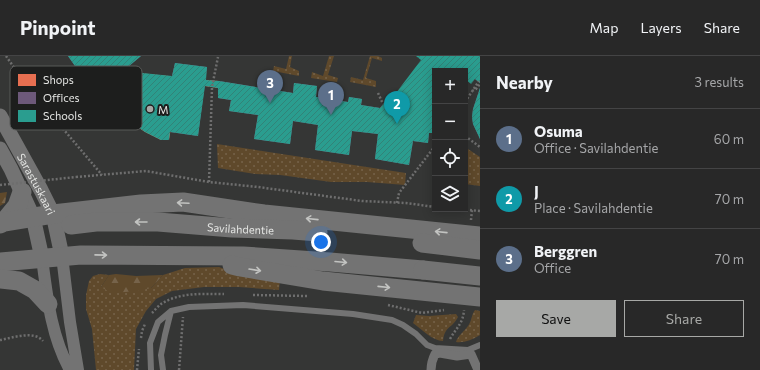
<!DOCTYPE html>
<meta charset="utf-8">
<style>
body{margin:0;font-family:Commissioner,sans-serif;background:#343434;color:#f1f3f6}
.controls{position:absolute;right:12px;top:12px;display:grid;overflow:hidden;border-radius:0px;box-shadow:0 2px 10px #0003}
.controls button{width:36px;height:36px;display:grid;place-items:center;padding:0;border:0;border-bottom:1px solid #444445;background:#282828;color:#f1f3f6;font:20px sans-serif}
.you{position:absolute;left:321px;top:186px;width:14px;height:14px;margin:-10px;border:3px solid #fff;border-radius:50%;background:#1a73e8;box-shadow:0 0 0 6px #1a73e833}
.badge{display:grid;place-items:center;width:26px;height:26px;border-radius:50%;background:#a7a8a6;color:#fff;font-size:13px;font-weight:700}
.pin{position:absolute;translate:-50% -33px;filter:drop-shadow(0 1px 2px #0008)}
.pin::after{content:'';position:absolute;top:21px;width:14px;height:12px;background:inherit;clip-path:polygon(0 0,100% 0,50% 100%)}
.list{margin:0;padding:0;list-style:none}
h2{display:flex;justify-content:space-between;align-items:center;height:52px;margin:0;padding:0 16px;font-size:17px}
h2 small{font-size:13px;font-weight:400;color:#a5a6a8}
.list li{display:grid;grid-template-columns:26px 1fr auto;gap:12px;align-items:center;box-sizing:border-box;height:60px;padding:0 16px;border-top:1px solid #444445}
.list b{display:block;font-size:15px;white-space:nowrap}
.list p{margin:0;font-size:13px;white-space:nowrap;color:#a5a6a8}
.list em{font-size:13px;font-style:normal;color:#a5a6a8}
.actions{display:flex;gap:8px;padding:12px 16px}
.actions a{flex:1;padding:9px 0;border:1px solid #a7a8a6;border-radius:0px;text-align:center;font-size:14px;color:#a7a8a6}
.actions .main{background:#a7a8a6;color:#111}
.icon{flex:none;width:22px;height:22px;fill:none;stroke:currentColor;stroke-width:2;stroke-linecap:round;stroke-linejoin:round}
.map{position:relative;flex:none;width:480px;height:314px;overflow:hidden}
header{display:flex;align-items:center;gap:24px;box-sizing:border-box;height:56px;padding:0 20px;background:#282828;border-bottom:1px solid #444445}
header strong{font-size:19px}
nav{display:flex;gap:22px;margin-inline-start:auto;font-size:14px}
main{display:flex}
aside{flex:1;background:#282828}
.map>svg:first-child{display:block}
.grass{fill:url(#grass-dots)}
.forest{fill:url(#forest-firs)}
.shops{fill:url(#shops-hatch)}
.offices{fill:url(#offices-hatch)}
.schools{fill:url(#schools-hatch)}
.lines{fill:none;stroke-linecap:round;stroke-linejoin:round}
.path{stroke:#6e6e6e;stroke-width:2.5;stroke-dasharray:2 2;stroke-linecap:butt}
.service{stroke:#737373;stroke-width:6}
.pedestrian{stroke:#737373;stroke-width:9}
.minor{stroke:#737373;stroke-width:12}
.tertiary{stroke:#737373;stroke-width:15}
.primary{stroke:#737373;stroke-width:19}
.path-bridge{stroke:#6e6e6e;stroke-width:2.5;stroke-dasharray:2 2;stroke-linecap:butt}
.primary-bridge{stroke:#737373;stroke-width:19}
.oneway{stroke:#c2c3c1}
.poi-dot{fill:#a7a8a6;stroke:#1d1e1d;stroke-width:1.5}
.labels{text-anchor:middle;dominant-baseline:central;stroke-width:4;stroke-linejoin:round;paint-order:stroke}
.poi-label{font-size:11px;fill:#e4e5e3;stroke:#1d1e1d;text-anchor:start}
.street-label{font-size:11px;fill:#e4e5e3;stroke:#1d1e1d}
.key{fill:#1d1e1d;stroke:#595a58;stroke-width:1}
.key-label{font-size:11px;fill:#e4e5e3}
</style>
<header>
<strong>Pinpoint</strong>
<nav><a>Map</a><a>Layers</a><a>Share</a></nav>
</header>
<main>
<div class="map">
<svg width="480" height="314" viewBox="0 0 480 314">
<defs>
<pattern id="grass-dots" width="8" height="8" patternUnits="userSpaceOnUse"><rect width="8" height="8" fill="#5f492b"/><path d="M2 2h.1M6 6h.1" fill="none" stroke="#76634a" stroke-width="1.8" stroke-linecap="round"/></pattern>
<pattern id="forest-firs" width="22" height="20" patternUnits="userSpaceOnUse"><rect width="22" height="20" fill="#5f492b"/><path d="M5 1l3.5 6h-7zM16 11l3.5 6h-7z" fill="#76634a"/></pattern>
<pattern id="shops-hatch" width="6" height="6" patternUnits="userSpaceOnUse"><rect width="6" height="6" fill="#e76f51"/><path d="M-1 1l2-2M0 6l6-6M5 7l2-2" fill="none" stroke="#b6624d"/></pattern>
<pattern id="offices-hatch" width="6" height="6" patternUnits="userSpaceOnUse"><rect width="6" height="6" fill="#6d597a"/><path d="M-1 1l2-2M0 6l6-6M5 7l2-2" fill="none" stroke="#82718d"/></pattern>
<pattern id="schools-hatch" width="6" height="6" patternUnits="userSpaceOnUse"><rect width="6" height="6" fill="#2a9d8f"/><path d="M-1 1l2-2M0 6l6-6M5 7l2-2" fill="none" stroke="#328378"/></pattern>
</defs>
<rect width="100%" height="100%" fill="#353635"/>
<path class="grass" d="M289 0H292L290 11 299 15V20L273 15 274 10 286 13Z
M329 0H334L328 19 338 22 337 26 311 22 312 16 323 20Z
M370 0H378L382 2V5L372 2 366 22 376 25V31L350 26 351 21 363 24Z
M217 88 406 117 405 129 367 126H331L280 119 255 118 218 112Z
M465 91 480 101V130L465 128Z
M219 211 239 218 280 223 279 234 239 231H204L172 235 156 243 146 255 136 273 134 314H96L92 273 86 253V239L89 225 93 220 100 218 109 219 101 231 151 232 163 219 185 212Z
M475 254 480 255V279C472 284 464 287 456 286 458 279 464 276 468 270 472 265 471 259 475 254Z
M456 258 458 261C452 273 445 269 443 285 433 285 421 273 413 267L416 259 429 260Z"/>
<path class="forest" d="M7 136 5 147 0 150V137Z
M116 218 136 220 163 219 151 232 138 235 111 237 101 231 109 219Z"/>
<path class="shops" d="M128 16 179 21 169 84H161L145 76 135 69 128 59 124 47Z
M206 24 219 25 218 32 205 30Z"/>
<path class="offices" d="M68 0H141L123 15 128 16 124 42 49 30 75 10Z
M175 7 207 11 198 80 170 76 179 21 172 20Z
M480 17V27L475 23Z
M219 25 293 37 294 27 317 30 316 41 348 46 349 41 362 43 361 49 380 52 393 36 433 60H435V76H429L428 87 413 85 409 109 375 103 378 78 352 75 349 99 315 94 318 69 293 65 290 88 254 83 258 59 229 55 231 44 218 42Z
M480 32V83L473 68 472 61 473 53Z"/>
<path class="schools" d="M68 0H141L123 15 172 20 175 7 207 11 206 24 219 25 293 37 294 27 317 30 316 41 348 46 349 41 362 43 361 49 380 52 393 36 396 37 421 4 416 0H480V27L475 23 471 28 465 23V15H435V57L433 60H435V77H429L428 87 413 85 409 109 375 103 378 78 352 75 349 99 315 94 318 69 293 65 290 88 254 83 258 59 229 55 231 44 218 42V32L205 30 198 80 170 76 169 84H161L145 76 135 69 128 59 124 47V42L49 30 75 10Z
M480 32V83L473 68 472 61 473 53Z"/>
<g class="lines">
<path class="path" d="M6 0 27 30 102 119
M472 35 476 33 480 28
M378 37 383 48
M465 46 479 25
M465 80 480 91
M76 121 146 115 209 126 258 131 362 145 406 147 435 151
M209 126 212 31 218 1
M397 147 399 137 435 90
M458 153 480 155
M471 164 472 154
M253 239 307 240
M388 249 422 257 444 254
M152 257C155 254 158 250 161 248 180 236 202 238 224 238
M141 282 142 275 145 268
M450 283C456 272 463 268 464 254
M0 284C12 282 34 274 43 285
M137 314 139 293
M179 314 183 261"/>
<path class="service" d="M151 314 150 287 158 266 171 255 189 251 243 249 353 258 392 264 403 269 416 278 427 289 435 292 468 294 480 289
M163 314 161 299 165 279 171 255"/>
<path class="pedestrian" d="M431 314C431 308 432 304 435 298L440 297 457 300 471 298 478 314"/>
<path class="minor" d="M62 200 70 266 78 314
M42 202C47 240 51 280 70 314"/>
<g class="tertiary">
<path id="s1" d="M0 60 41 134 53 158 62 200"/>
<path d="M0 93 11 113 33 161 42 202"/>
</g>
<g class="primary">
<path d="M4 166 17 150 22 136"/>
<path d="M0 168 4 166 53 158 141 148 183 146 264 158 480 180"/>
<path id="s2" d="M71 169 96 166H158L232 172 293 174 318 176"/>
<path d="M0 206 81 199 243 200 330 206 423 214"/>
<path d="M232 209 240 211 323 225 480 241"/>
<path d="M0 223 19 225 35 234 48 248"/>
</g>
<path class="path-bridge" d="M0 129 76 121"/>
<path class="primary-bridge" d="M422 187 480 194
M423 214 480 220"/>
</g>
<defs><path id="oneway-shaft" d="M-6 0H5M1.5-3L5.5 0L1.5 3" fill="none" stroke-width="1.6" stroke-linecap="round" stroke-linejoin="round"/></defs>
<g class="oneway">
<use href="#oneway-shaft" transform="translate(183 147) rotate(-177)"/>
<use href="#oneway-shaft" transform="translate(312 163) rotate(-174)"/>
<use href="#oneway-shaft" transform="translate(141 166) rotate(-180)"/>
<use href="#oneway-shaft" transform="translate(441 176) rotate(-174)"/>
<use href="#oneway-shaft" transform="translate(101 199) rotate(1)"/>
<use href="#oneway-shaft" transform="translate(341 206) rotate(5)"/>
<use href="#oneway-shaft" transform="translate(255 214) rotate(9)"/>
<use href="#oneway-shaft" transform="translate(384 231) rotate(6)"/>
</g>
<circle class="poi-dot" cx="150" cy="53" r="4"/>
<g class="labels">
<g class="poi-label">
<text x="158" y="53">M</text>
</g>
<g class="street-label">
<text stroke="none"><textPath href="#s1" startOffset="77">Sarastuskaari</textPath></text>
<text stroke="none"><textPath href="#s2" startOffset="170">Savilahdentie</textPath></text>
</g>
</g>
<rect x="10" y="10" width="132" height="64" rx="6" class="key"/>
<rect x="18" y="18" width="18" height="12" fill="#e76f51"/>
<rect x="18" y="36" width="18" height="12" fill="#6d597a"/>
<rect x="18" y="54" width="18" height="12" fill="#2a9d8f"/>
<g class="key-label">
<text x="43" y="28">Shops</text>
<text x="43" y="46">Offices</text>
<text x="43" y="64">Schools</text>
</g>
</svg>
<div class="controls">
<button>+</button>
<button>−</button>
<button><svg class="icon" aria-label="locate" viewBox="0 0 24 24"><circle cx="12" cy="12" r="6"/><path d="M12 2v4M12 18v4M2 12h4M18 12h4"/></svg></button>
<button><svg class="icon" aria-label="layers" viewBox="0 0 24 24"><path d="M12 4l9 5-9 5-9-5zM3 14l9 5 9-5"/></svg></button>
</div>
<div class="you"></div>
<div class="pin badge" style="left:331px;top:59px;background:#5c6f8a">1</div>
<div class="pin badge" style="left:397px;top:68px;background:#0f9aa8">2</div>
<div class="pin badge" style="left:270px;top:47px;background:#5c6f8a">3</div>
</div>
<aside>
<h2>Nearby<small>3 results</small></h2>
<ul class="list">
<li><span class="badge" style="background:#5c6f8a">1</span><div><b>Osuma</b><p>Office · Savilahdentie</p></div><em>60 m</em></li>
<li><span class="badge" style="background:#0f9aa8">2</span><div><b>J</b><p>Place · Savilahdentie</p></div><em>70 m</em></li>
<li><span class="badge" style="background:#5c6f8a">3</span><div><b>Berggren</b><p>Office</p></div><em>70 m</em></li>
</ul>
<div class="actions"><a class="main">Save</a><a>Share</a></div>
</aside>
</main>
